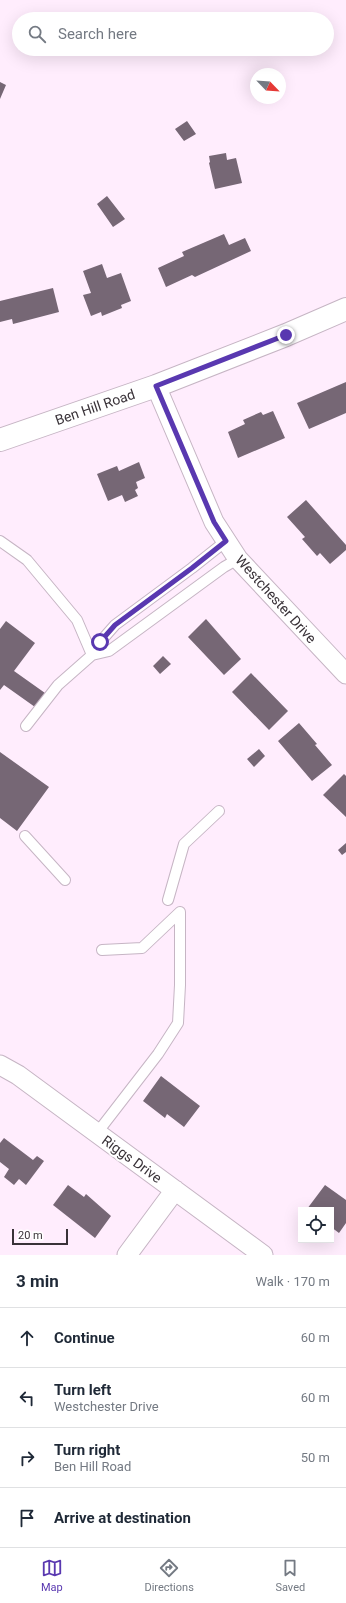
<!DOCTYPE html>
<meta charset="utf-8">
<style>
body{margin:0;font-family:Roboto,sans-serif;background:#f6f6f7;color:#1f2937}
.controls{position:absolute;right:12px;bottom:12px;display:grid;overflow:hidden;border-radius:0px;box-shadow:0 4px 16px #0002}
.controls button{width:36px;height:36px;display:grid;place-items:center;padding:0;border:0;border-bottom:1px solid #e0e1e3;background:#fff;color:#1f2937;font:20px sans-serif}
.compass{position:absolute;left:250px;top:68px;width:36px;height:36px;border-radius:50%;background:#fff;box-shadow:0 4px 16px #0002;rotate:115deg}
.scale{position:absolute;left:12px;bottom:10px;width:56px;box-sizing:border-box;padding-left:4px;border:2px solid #393238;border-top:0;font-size:11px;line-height:14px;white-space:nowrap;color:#393238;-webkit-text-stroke:3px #fff;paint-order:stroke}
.stop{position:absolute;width:12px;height:12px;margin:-9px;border:3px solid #5938b0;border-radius:50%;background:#fff}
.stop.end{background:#5938b0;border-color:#fff;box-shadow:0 1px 4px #0008}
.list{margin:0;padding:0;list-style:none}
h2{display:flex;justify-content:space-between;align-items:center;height:52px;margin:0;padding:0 16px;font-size:17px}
h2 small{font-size:13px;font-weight:400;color:#747a83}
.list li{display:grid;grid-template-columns:26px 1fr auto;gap:12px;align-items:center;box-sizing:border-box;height:60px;padding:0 16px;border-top:1px solid #e0e1e3}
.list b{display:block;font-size:15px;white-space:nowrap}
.list p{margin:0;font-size:13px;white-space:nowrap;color:#747a83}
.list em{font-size:13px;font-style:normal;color:#747a83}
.icon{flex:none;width:22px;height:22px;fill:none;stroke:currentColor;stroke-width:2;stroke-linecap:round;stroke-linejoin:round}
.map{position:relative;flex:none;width:346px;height:1255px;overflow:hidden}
.search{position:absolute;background:#fff;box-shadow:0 4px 16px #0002;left:12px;right:12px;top:12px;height:44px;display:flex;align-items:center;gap:10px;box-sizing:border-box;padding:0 14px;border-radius:22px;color:#747a83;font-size:15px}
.sheet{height:292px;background:#fff}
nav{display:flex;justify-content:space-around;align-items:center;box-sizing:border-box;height:56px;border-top:1px solid #e0e1e3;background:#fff;font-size:11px;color:#747a83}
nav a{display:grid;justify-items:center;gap:2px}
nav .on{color:#5938b0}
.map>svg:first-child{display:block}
.building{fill:#766775}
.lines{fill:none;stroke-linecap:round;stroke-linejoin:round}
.service-casing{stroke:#c6b5c4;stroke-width:12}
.minor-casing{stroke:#c6b5c4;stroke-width:21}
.tertiary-casing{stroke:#c6b5c4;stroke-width:24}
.service{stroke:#fff;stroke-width:10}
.minor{stroke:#fff;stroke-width:19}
.tertiary{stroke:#fff;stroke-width:22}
.route{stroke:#5938b0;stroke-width:5}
.labels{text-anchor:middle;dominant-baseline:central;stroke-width:4;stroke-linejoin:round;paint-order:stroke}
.street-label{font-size:14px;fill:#393238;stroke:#fff}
</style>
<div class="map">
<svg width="346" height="1255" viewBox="0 0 346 1255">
<rect width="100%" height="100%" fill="#ffedfd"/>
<path class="building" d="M0 82 6 85 0 99Z
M187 121 196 134 184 141 175 129Z
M226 153 227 160 236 158 242 183 215 189 209 163 210 162 209 156Z
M107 196 125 219 113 227 97 204Z
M224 234 229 245 245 238 251 251 195 277 192 275 166 287 158 268 184 256 182 252Z
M102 264 107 278 121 273 131 301 121 305 122 308 102 316 101 312 91 316 83 295 91 293 83 271Z
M53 288 59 312 13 324 12 319 0 322V301Z
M346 382V413L309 429 297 403Z
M273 411 285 438 238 458 228 432 245 424 243 420 261 412 263 415Z
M139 462 145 478 136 482 138 488 135 490 138 496 125 502 122 495 108 501 97 474 117 466 119 471Z
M306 500 346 545V550L330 564 320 553 317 556 302 539 305 537 287 517Z
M206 619 241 659 224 675 188 637Z
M6 621 35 643 14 671 45 693 35 707 4 685 0 690V629Z
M163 656 171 664 160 674 153 666Z
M251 673 288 711 269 730 232 692Z
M299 723 317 744 315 745 332 765 312 781 278 741Z
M259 749 265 756 254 767 247 759Z
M0 752 49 787 17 831 0 818Z
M344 774 346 776V817L323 795Z
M346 843V852L342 855 338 850Z
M161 1076 200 1106 184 1127 167 1114 165 1118 143 1101Z
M4 1138 33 1160 37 1156 44 1161 26 1185 19 1179 14 1185 4 1177 9 1169 0 1162V1143Z
M68 1185 84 1197 86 1194 111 1216 95 1238 53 1205Z
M325 1185 346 1200V1223L339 1233 331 1227V1210L307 1209Z"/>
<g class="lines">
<defs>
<path id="service" d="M0 541 27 560 77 620 92 655 58 685 26 726
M226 541 192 568 115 625 100 642 92 655 109 651 224 567 238 559
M25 836 65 880
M168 900 184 844 219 811
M102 950 142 948 180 912
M97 1133 158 1054 178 1023 180 985V912"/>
<path id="minor" d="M156 386 214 522 238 559 346 674
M0 1065 18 1075 263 1255
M127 1255 175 1190"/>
<path id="tertiary" d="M0 440 156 386 286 335 346 309"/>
</defs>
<use href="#service" class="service-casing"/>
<use href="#minor" class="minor-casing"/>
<use href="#tertiary" class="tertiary-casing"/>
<use href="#service" class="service"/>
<use href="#minor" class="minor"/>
<use href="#tertiary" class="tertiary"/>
</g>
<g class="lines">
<path class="route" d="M100 642 115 625 192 568 226 541 214 522 156 386 286 335"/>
</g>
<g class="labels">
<g class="street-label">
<text transform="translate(95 407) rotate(-19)">Ben Hill Road</text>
<text transform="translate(276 599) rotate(48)">Westchester Drive</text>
<text transform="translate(132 1159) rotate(36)">Riggs Drive</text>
</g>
</g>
</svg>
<div class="controls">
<button><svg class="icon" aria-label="locate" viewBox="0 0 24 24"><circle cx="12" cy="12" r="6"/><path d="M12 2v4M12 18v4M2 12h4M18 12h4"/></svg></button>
</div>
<svg class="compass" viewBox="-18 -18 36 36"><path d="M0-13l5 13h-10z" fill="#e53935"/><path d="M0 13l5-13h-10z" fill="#747a83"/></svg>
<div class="scale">20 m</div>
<div class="stop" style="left:100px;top:642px"></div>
<div class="stop end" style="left:286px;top:335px"></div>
<div class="search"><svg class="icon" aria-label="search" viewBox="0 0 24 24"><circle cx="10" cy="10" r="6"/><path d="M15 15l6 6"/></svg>Search here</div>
</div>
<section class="sheet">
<h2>3 min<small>Walk · 170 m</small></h2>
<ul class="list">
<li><svg class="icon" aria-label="ahead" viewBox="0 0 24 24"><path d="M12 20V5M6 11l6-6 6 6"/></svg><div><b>Continue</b></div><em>60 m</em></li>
<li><svg class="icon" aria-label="left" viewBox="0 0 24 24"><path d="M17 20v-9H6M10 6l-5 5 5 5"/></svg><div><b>Turn left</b><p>Westchester Drive</p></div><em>60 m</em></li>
<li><svg class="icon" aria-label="right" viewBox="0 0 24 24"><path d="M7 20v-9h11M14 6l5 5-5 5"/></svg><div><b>Turn right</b><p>Ben Hill Road</p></div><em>50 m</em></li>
<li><svg class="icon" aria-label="arrive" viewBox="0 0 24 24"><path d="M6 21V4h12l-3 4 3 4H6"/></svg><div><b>Arrive at destination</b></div></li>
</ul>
</section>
<nav>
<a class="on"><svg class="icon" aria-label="map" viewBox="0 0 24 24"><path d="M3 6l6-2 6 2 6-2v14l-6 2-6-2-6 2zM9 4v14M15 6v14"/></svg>Map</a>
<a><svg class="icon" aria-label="directions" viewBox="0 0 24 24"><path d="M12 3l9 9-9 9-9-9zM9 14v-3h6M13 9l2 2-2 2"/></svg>Directions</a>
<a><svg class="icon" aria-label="saved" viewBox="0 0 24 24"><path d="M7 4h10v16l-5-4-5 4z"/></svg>Saved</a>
</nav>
